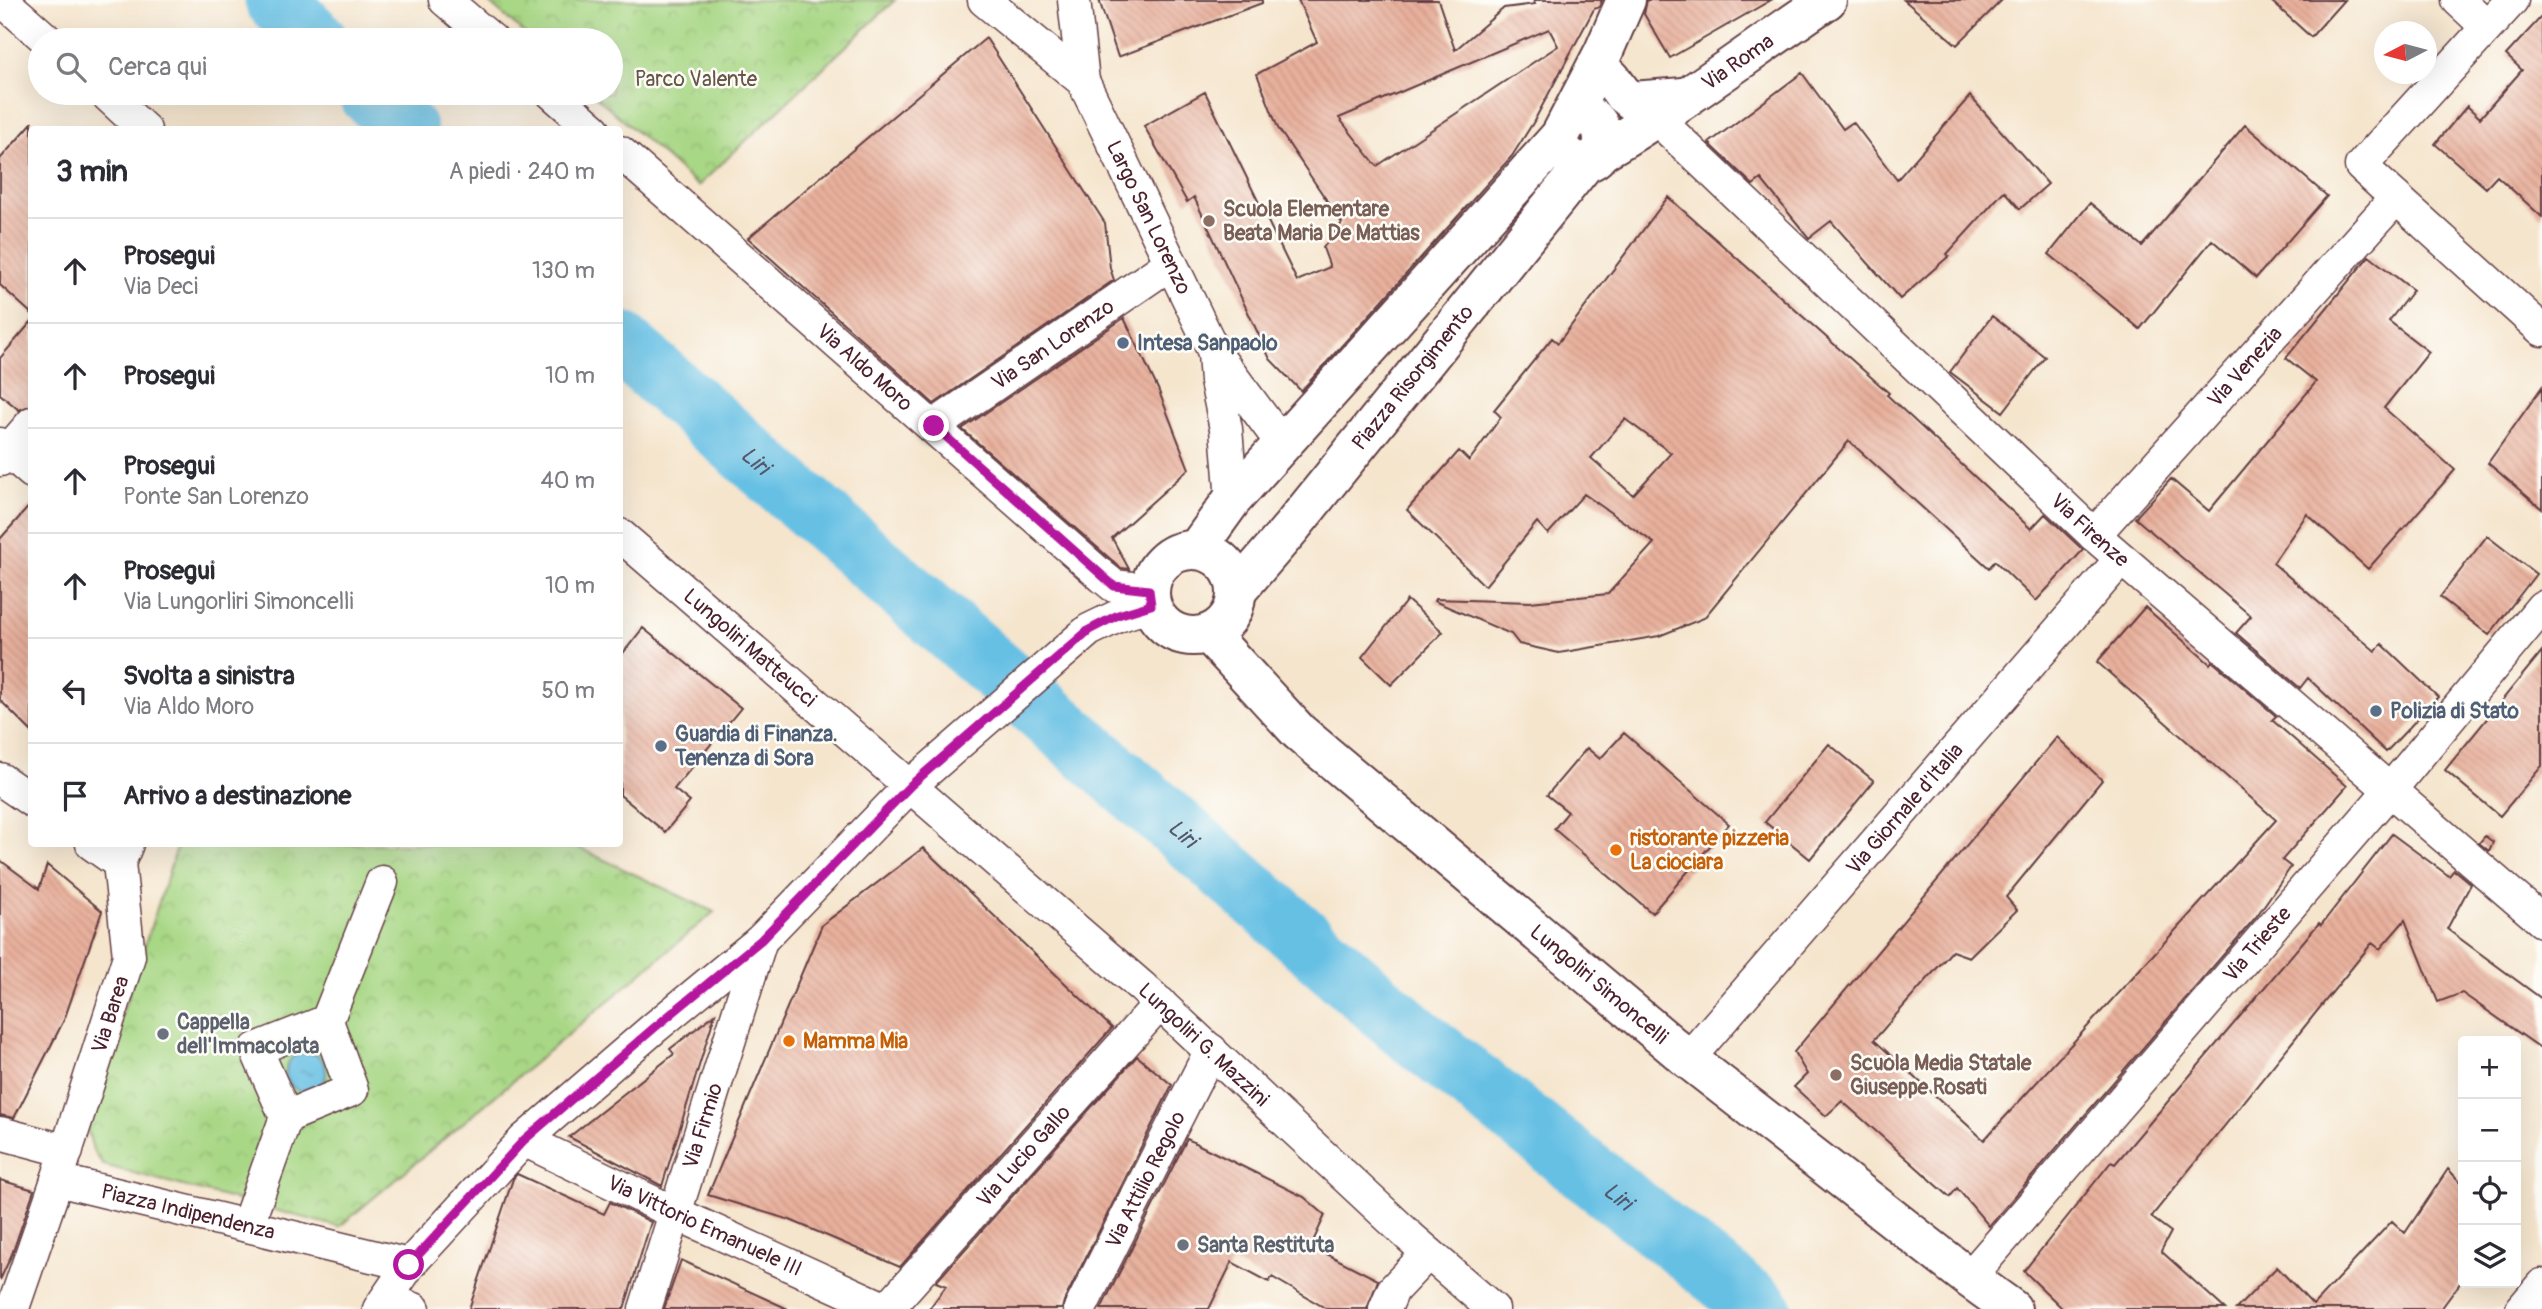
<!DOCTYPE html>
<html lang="it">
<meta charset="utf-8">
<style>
body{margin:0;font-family:Pangolin,sans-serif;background:#f7f7f7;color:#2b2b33}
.controls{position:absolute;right:21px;bottom:21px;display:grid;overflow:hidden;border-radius:7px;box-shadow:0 7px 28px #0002}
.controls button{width:63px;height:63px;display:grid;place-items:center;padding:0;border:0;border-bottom:2px solid #e1e1e2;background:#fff;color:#2b2b33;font:35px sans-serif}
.compass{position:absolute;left:2374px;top:21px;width:63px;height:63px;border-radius:50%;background:#fff;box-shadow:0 7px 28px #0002;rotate:264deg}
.stop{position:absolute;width:21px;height:21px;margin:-16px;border:5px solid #b5179e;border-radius:50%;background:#fff}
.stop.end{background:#b5179e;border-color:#fff;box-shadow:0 2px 7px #0008}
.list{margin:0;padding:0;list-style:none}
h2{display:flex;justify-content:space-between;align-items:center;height:91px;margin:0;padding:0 28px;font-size:30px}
h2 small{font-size:23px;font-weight:400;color:#7c7c81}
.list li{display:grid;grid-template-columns:46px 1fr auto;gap:21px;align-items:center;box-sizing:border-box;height:105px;padding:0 28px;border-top:2px solid #e1e1e2}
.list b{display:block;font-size:26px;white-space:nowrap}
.list p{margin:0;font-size:23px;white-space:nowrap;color:#7c7c81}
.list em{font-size:23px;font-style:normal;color:#7c7c81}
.icon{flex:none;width:38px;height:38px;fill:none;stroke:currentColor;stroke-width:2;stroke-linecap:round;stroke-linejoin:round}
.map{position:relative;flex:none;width:2542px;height:1309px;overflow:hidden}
.search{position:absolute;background:#fff;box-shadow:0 7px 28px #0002;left:28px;top:28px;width:595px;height:77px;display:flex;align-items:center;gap:18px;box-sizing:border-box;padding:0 24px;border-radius:38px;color:#7c7c81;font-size:26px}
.panel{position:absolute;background:#fff;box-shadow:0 7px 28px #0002;left:28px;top:126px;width:595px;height:721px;border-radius:7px}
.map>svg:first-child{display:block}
.park{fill:url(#park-crowns);stroke:#797b58;stroke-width:2}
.water{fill:url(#water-ripples);stroke:#587088;stroke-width:2}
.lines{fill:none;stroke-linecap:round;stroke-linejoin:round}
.river{stroke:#66c0e4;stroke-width:63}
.building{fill:url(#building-back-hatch);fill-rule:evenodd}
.street-casing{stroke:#643d43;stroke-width:35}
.secondary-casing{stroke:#643d43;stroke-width:42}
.street{stroke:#fff;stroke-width:32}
.secondary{stroke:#fff;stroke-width:38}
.route{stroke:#b5179e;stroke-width:9}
.education-dot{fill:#8d6e63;stroke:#fdfcf7;stroke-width:2.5}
.service-dot{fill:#5c6f8a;stroke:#fdfcf7;stroke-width:2.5}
.food-dot{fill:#e8710a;stroke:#fdfcf7;stroke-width:2.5}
.worship-dot{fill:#6b7280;stroke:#fdfcf7;stroke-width:2.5}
.labels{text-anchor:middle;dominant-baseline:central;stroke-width:5;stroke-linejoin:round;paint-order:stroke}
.street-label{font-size:21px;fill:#4a1f2b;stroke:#fdfcf7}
.park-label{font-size:21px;fill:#665646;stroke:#fdfcf7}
.education-label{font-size:21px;font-weight:bold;fill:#785e54;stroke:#fdfcf7;text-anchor:start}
.service-label{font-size:21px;font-weight:bold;fill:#4e5e75;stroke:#fdfcf7;text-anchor:start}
.food-label{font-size:21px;font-weight:bold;fill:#c56008;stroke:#fdfcf7;text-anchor:start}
.worship-label{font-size:21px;font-weight:bold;fill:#5b616d;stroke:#fdfcf7;text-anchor:start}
.water-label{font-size:23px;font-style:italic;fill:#54576c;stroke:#fdfcf7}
</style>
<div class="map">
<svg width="2542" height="1309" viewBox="0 0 2542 1309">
<defs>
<pattern id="park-crowns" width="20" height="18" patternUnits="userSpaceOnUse" patternTransform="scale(1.75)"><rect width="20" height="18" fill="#a8d785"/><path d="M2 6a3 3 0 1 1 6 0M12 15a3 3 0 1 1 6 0" fill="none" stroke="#92b873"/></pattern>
<pattern id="water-ripples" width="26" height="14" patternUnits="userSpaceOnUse" patternTransform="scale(1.75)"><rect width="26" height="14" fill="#66c0e4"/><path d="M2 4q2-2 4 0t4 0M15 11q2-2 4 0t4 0" fill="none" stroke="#569bb9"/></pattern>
<pattern id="building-back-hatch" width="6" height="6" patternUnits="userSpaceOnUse" patternTransform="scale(1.75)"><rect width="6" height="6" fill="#e8b09c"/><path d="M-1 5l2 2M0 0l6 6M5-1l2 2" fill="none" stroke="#c89787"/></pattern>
</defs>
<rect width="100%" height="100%" fill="#fdfcf7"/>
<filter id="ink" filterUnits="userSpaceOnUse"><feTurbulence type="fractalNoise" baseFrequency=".0143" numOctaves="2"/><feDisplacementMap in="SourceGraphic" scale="14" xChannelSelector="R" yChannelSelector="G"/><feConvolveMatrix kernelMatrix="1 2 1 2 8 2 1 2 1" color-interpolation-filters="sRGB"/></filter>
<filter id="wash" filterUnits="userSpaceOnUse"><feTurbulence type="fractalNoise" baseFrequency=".00686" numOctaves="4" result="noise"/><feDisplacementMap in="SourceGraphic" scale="28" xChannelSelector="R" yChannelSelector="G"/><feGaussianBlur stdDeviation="1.57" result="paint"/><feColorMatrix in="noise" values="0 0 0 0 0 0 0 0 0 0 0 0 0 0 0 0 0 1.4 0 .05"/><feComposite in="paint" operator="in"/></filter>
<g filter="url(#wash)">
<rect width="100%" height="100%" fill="#f5e5cd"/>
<path class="park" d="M486 0H895L698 186 592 93H611V40H532Z
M178 844H571L714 912 339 1227 103 1165 93 1150 86 1124Z"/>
<path class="water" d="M286 1072a20 20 0 1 1 40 0a20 20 0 1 1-40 0Z"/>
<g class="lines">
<g class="river">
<path d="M276 0 316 40"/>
<path d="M369 93 406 130"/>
<path id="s1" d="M620 342 1414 1035 1761 1309"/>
</g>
</g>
<g id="blocks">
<path class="building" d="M1099 0H1262V3L1118 57Z
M1298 0H1438L1455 50 1504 8 1535 4 1533 0H1602L1599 7 1594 9 1533 123 1512 156 1301 391 1270 359 1194 197 1187 202 1144 126 1205 92 1297 281 1330 267 1323 248 1342 223 1278 128 1257 74 1317 42ZM1549 29 1558 46 1377 166 1339 118Z
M1647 0H1771L1670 58 1644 14Z
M1904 0H2002L1957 45Z
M2270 0H2344L2311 37Z
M2542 16V217L2497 176 2486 188 2435 144 2467 106 2480 118 2522 70 2506 55Z
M986 38 1105 223 1110 268 1114 280 934 404 748 238Z
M1802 73 1843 129 1853 122 1897 180 1970 96 2048 184 2020 209 2004 191 1947 254 1949 256 1900 299 1831 221 1809 238 1761 179 1753 185 1709 143Z
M32 123V314L0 285V159Z
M2245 125 2327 196 2256 278 2212 240 2140 329 2049 254 2090 203 2142 246Z
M1668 197 1889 393 1887 395 2031 529 2045 514 2083 550 2036 601 1995 561 1989 568 1849 441 1704 618 1659 636 1559 653 1519 644 1511 634 1434 601 1435 599 1530 602 1608 594 1654 543 1584 494 1548 534 1537 522 1485 586 1407 510 1459 451 1469 461 1501 417 1494 410 1552 338 1558 343ZM1625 419 1671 453 1633 495 1591 458Z
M2369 256 2413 290 2389 321 2429 352 2384 408 2455 470 2368 569 2307 514 2273 563 2375 651 2382 644 2438 697 2386 752 2308 678 2300 688 2236 633 2251 616 2135 518 2171 479 2209 511 2316 382 2286 358Z
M1992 316 2045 357 2003 412 1950 372Z
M1124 318 1158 389 1189 469 1112 538 1129 569 1121 568 1115 563 962 429Z
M32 321V405L19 410 0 394V358Z
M2542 387V509L2488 463Z
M32 503V732L0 700V539Z
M2487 536 2536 574 2489 635 2440 597Z
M1407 600 1443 632 1391 685 1362 657Z
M2145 607 2210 664 2212 661 2276 716 2272 720 2347 786 2282 860 2291 867 2256 917 1989 1226 1957 1188 1950 1197 1842 1101 1826 1116 1794 1087 1807 1074 1794 1052 2057 737 2102 780 2006 897 2017 910 1969 957 1952 951 1874 1040 1984 1140 2276 820 2097 662Z
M643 628 741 708 674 789 690 802 665 832 620 795V657Z
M2542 651V766L2500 816 2445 770Z
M1624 733 1729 824 1652 913 1554 829 1568 812 1547 795 1587 748 1600 759Z
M1829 744 1874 781 1810 859 1765 822Z
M2392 834 2449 876 2454 870 2471 884 2447 929 2542 999V1049L2462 993 2438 1002 2405 920 2380 949 2372 943 2151 1217 2171 1232 2161 1251 2225 1309H2063L2024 1271 2111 1162 2115 1164 2319 923 2321 925Z
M2485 836 2493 842 2489 851 2479 843Z
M923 848 1112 1028 900 1267 790 1220 708 1195 822 925Z
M0 860 39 889 47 865 102 911 64 1020 14 1118 0 1115Z
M715 1014 662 1186 569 1137 674 1054 670 1049Z
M1137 1056 1172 1085 1064 1301 1062 1309H929L946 1286 936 1282Z
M1187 1139 1304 1197 1325 1215 1311 1246 1378 1280 1367 1309H1327L1272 1277 1269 1282 1232 1262 1209 1309H1101Z
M2448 1169 2463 1185V1279L2441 1309H2236L2277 1267 2313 1305 2392 1221 2405 1233Z
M517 1174 604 1214 610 1202 651 1222 624 1309H469L513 1179Z
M0 1180 34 1190 12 1254 0 1280Z
M681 1260 788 1309H664Z"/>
</g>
</g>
<g filter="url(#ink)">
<use href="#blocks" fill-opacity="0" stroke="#643d43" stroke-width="2"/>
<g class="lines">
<defs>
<g id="street">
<path d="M2 0 47 40"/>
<path d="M445 0 492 40"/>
<path d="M984 0 1083 81"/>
<path id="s2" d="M1074 0 1083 81 1214 352 1283 445"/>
<path d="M2458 0 2487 27"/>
<path d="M2512 0 2361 166 2542 330"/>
<path d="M105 93 145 130"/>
<path d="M552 93 594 130"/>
<path id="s3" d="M1657 119 2094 535 2542 921"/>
<path id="s4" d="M620 152 1103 577 1114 586 1149 590"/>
<path d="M1214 353 1216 381 1226 429 1232 500"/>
<path id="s5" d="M934 426 1171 263"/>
<path d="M0 444 32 472"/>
<path d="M0 460 32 423"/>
<path id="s6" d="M620 535 1142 987 1410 1237 1493 1309"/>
<path id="s7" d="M2094 535 2396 198"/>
<path d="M0 779 32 801"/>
<path d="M92 844 119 863"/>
<path id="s8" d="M1688 1059 2121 559"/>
<path d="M286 1117 352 1090 327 1021 382 882"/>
<path d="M0 1133 67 1151"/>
<path id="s9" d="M524 1140 675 1213 886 1309"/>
<path id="s10" d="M57 1180 409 1265"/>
<path d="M247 1226 286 1117 256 1049 327 1021"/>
<path id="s11" d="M1969 1278 2390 790 2542 607"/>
<path d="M386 1299 414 1309"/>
<path id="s12" d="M14 1305 57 1180 129 956 119 863 127 844"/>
<path d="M379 1309 409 1265 524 1140 654 1028 761 940 911 785 1089 630 1118 616 1151 605"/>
<path id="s13" d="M645 1309 761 940"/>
<path id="s14" d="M887 1309 1160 1003"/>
<path id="s15" d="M1080 1309 1211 1050"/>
<path d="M1385 1309 1393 1290 1428 1253"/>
<path d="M2522 1309 2542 1285"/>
</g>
<g id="secondary">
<path d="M1611 78 1622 93 1632 101 1684 97"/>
<path d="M1569 121C1612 96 1615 178 1573 159 1563 154 1560 146 1560 136L1603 53 1626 0"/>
<path id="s16" d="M1599 153C1678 107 1751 51 1827 0"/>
<circle cx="1193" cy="593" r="43"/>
<path d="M1196 550 1232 500 1560 136"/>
<path id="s17" d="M1236 592 1291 528 1587 161"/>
<path id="s18" d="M1209 634 1299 732 1688 1059 1969 1278 2012 1309"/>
</g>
</defs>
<use href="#street" class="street-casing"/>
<use href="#secondary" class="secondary-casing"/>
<use href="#street" class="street"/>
<use href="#secondary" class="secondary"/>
</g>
</g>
<g class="lines" filter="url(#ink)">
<path class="route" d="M409 1265 524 1140 654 1028 761 940 911 785 1089 630 1118 615 1151 605 1149 590 1114 586 934 426"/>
</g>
<g class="education-dot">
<circle cx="1209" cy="221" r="7"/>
<circle cx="1836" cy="1075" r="7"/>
</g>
<g class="service-dot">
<circle cx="1123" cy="343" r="7"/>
<circle cx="2376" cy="711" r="7"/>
<circle cx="661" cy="746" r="7"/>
</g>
<g class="food-dot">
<circle cx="1616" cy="850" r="7"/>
<circle cx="789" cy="1041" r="7"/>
</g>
<g class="worship-dot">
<circle cx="163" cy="1034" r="7"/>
<circle cx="1183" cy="1245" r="7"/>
</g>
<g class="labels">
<g class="street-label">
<text stroke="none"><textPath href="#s16" startOffset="166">Via Roma</textPath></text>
<text stroke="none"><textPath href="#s2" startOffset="233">Largo San Lorenzo</textPath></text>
<text stroke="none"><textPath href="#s5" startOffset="144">Via San Lorenzo</textPath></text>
<text stroke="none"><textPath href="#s4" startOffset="326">Via Aldo Moro</textPath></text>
<text stroke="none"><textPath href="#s7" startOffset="226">Via Venezia</textPath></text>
<text stroke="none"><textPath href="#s17" startOffset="278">Piazza Risorgimento</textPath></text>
<text stroke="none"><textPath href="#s3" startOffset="597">Via Firenze</textPath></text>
<text stroke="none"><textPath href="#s6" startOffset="172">Lungoliri Matteucci</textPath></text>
<text stroke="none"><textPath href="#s8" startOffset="331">Via Giornale d'Italia</textPath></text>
<text stroke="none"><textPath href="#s11" startOffset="441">Via Trieste</textPath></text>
<text stroke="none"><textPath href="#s18" startOffset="525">Lungoliri Simoncelli</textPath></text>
<text stroke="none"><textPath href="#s12" startOffset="306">Via Barea</textPath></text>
<text stroke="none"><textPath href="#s6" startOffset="775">Lungoliri G. Mazzini</textPath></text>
<text stroke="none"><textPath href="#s13" startOffset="192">Via Firmio</textPath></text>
<text stroke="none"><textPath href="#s14" startOffset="205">Via Lucio Gallo</textPath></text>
<text stroke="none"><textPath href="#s15" startOffset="145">Via Attilio Regolo</textPath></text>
<text stroke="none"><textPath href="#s10" startOffset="135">Piazza Indipendenza</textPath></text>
<text stroke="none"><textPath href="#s9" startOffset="200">Via Vittorio Emanuele III</textPath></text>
</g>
<g class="park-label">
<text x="696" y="79">Parco Valente</text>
</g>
<g class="education-label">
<text x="1223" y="209">Scuola Elementare<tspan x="1223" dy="24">Beata Maria De Mattias</tspan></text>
<text x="1850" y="1063">Scuola Media Statale<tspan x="1850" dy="24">Giuseppe Rosati</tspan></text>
</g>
<g class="service-label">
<text x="1137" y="343">Intesa Sanpaolo</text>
<text x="2390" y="711">Polizia di Stato</text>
<text x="675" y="734">Guardia di Finanza.<tspan x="675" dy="24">Tenenza di Sora</tspan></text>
</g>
<g class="food-label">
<text x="1630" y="838">ristorante pizzeria<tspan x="1630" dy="24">La ciociara</tspan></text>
<text x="803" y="1041">Mamma Mia</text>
</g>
<g class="worship-label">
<text x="177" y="1022">Cappella<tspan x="177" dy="24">dell'Immacolata</tspan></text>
<text x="1197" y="1245">Santa Restituta</text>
</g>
<g class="water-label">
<text stroke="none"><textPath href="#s1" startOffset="180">Liri</textPath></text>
<text stroke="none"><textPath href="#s1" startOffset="747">Liri</textPath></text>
<text stroke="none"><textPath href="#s1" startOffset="1314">Liri</textPath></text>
</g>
</g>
</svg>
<div class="controls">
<button>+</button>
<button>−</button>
<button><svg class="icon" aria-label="locate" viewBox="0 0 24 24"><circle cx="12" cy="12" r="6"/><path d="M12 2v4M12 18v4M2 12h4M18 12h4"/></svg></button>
<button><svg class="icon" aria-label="layers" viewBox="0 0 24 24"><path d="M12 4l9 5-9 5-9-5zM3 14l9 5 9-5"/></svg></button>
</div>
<svg class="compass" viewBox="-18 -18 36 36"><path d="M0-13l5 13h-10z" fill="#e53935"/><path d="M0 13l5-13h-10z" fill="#7c7c81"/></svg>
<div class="stop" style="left:409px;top:1265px"></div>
<div class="stop end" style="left:934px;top:426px"></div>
<div class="search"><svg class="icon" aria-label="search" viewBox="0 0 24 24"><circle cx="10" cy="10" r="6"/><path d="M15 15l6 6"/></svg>Cerca qui</div>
<section class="panel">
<h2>3 min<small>A piedi · 240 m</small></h2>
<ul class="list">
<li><svg class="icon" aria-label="ahead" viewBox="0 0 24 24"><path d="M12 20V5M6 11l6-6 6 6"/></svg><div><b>Prosegui</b><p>Via Deci</p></div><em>130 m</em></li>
<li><svg class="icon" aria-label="ahead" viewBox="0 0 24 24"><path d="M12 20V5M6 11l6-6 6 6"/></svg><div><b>Prosegui</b></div><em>10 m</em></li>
<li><svg class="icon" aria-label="ahead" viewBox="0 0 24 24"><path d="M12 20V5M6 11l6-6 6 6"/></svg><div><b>Prosegui</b><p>Ponte San Lorenzo</p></div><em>40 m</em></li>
<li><svg class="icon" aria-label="ahead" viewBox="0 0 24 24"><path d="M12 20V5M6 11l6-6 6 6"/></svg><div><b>Prosegui</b><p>Via Lungorliri Simoncelli</p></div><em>10 m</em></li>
<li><svg class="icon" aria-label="left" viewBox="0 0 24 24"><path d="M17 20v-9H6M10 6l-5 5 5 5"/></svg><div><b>Svolta a sinistra</b><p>Via Aldo Moro</p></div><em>50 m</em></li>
<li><svg class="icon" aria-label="arrive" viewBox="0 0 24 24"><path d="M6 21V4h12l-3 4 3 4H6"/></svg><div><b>Arrivo a destinazione</b></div></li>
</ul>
</section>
</div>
